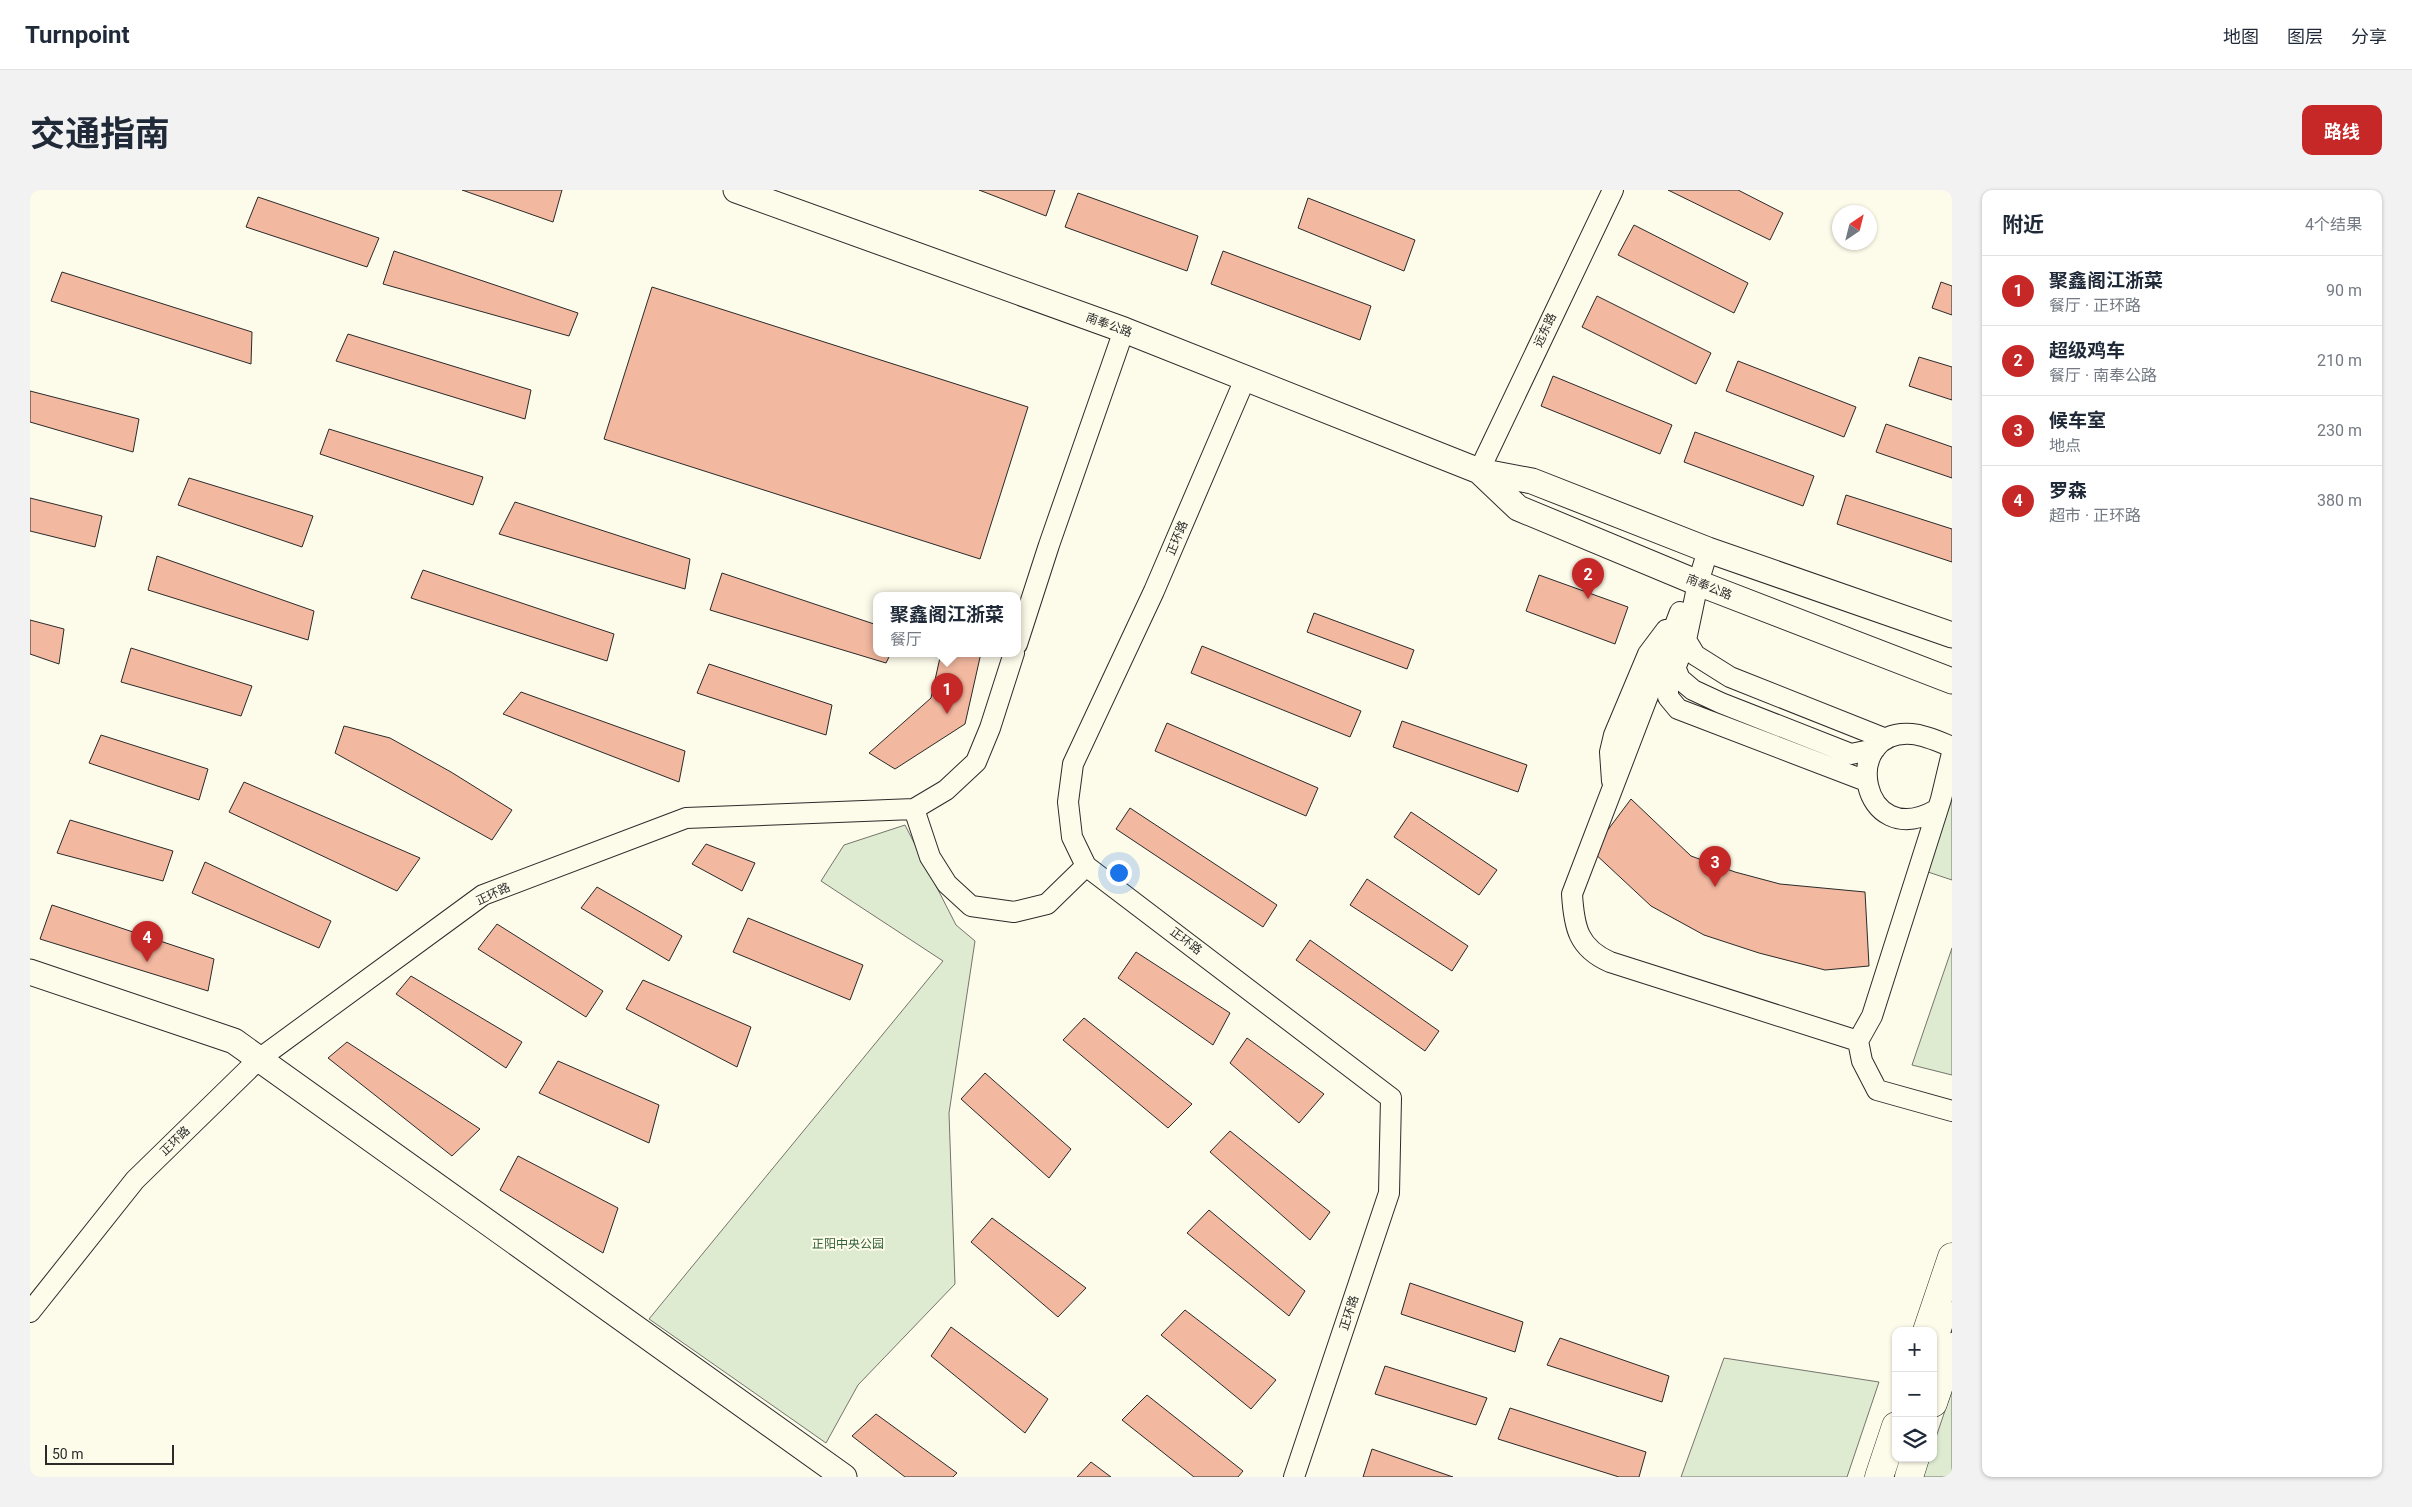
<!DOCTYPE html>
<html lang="zh">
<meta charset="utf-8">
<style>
body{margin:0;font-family:Roboto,"Noto Sans SC",sans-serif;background:#f2f2f3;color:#1f2937}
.controls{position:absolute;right:15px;bottom:15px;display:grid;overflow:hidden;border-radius:10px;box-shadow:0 1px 4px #0004}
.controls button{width:45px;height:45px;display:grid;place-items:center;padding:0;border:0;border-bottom:1px solid #e0e1e3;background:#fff;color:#1f2937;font:25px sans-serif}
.compass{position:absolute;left:1802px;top:15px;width:45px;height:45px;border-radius:50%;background:#fff;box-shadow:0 1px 4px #0004;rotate:35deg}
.scale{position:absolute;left:15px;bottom:12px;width:129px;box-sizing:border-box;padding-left:5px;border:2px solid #2b2b2b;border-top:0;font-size:14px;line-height:18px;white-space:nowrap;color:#2b2b2b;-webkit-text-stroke:4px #fdfbea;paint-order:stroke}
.you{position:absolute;left:1088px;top:682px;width:18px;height:18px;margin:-12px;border:4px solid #fff;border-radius:50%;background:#1a73e8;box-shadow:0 0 0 8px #1a73e833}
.badge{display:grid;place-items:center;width:32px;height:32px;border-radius:50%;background:#c62828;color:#fff;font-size:16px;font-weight:700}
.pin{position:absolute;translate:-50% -41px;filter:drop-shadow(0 1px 2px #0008)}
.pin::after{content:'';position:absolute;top:26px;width:18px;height:15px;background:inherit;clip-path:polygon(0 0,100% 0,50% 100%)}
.popup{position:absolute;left:843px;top:402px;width:148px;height:65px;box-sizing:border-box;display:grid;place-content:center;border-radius:10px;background:#fff;filter:drop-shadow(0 1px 4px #0005);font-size:16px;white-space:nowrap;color:#747a83}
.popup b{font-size:19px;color:#1f2937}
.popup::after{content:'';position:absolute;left:50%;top:100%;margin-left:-10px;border:10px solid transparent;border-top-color:#fff}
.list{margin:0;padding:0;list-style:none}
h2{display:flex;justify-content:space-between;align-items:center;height:65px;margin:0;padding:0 20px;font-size:21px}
h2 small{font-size:16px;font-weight:400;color:#747a83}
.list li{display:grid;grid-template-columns:32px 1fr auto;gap:15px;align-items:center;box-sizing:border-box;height:70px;padding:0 20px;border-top:1px solid #e0e1e3}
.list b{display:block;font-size:19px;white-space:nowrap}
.list p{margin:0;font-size:16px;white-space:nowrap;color:#747a83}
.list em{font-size:16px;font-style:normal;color:#747a83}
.icon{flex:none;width:28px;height:28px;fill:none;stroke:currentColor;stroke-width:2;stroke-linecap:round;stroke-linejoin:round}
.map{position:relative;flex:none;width:1922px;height:1287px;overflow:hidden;border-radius:10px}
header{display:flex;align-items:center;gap:30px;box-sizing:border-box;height:70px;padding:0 25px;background:#fff;border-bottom:1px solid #e0e1e3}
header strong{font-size:24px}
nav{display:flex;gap:28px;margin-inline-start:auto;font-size:18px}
.intro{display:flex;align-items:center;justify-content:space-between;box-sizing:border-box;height:120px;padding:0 30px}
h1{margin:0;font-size:35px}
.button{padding:12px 22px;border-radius:10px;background:#c62828;color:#fff;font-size:18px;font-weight:700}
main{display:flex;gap:30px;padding:0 30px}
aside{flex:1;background:#fff;border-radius:10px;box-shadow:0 1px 4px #0004}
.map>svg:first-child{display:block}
.green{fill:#deebd1;stroke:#74746e}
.building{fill:#f2b8a0;stroke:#2b2b2b}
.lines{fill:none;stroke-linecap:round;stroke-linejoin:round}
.minor-casing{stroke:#2b2b2b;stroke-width:22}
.major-casing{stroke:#2b2b2b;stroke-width:27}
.highway-casing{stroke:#2b2b2b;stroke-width:29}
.minor{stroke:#fdfbea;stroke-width:20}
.major{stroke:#fdfbea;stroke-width:25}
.highway{stroke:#fdfbea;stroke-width:28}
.labels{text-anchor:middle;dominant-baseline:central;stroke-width:4;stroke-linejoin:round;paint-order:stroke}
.street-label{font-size:12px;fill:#2b2b2b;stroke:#fdfbea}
.park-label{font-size:12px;fill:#34623c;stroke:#fdfbea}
</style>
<header>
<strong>Turnpoint</strong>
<nav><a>地图</a><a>图层</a><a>分享</a></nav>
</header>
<div class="intro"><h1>交通指南</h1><a class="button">路线</a></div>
<main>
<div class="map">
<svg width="1922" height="1287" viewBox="0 0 1922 1287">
<rect width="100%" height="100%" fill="#fdfbea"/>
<path class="green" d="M1922 601V690L1895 681Z
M875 635 926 735 945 751 919 923 925 1094 828 1195 796 1253 619 1129 913 771 791 691 814 655Z
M1922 758V885L1882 875Z
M1694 1168 1849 1192 1817 1287H1651Z
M1922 1200V1287H1893L1899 1268H1903V1256Z"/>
<path class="building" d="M432 0H532L523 32Z
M949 0H1025L1016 26Z
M1638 0H1708L1753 23 1740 50Z
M1048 3 1168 46 1157 81 1035 37Z
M228 7 349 48 337 77 216 37Z
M1278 8 1385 50 1374 81 1268 38Z
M1604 35 1718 93 1704 123 1588 65Z
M364 61 548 123 539 146 353 94Z
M1193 61 1341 116 1330 150 1181 94Z
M32 82 222 142 221 174 21 111Z
M1911 92 1922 96V125L1902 118Z
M622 97 998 217 950 369 574 249Z
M1567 106 1681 163 1666 194 1552 137Z
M318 144 501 200 495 229 306 171Z
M1889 167 1922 177V210L1879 196Z
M1708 171 1826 217 1814 247 1696 201Z
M1523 186 1642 235 1630 264 1511 216Z
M0 201 109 229 103 262 0 232Z
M1856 234 1922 257V288L1846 262Z
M299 239 453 287 443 315 290 264Z
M1665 242 1784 286 1773 316 1654 272Z
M159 288 283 326 272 357 148 315Z
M1816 305 1922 339V372L1807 334Z
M0 308 72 326 65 357 0 341Z
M485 312 660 369 655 399 469 344Z
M127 366 284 421 278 450 118 400Z
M393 380 584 444 577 471 381 408Z
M692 383 847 435V463H861L856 473 680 420Z
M1509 385 1598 417 1585 454 1496 421Z
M1284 423 1384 460 1377 479 1277 442Z
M0 430 34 439 29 474 0 464Z
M1172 456 1331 521 1320 547 1161 483Z
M101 458 222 496 211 526 91 492Z
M911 463H951L935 534 865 579 839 563 901 508Z
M679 474 802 515 796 545 667 503Z
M491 502 655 561 649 592 473 524Z
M1372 531 1497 575 1488 602 1363 557Z
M1137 533 1288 598 1276 626 1125 561Z
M314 536 360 548 421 582 482 620 462 650 305 563Z
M71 545 178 579 169 610 59 573Z
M214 592 390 668 367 701 199 622Z
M1601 609 1661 666 1705 682 1750 694 1835 702 1839 776 1795 780 1729 763 1674 745 1621 716 1562 661Z
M1100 618 1247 715 1233 737 1086 639Z
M1381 622 1467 680 1449 705 1364 647Z
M40 630 143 661 133 691 27 663Z
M676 654 725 673 712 701 662 674Z
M175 672 301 731 289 758 162 703Z
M1337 689 1438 756 1422 781 1320 715Z
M567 697 652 746 639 771 551 718Z
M22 715 184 769 178 801 10 749Z
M718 728 833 775 820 810 703 762Z
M467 734 573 801 556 827 448 759Z
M1280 750 1409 841 1395 861 1266 770Z
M1106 762 1200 823 1183 855 1088 788Z
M381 786 492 852 476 878 366 804Z
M613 790 721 837 707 877 596 819Z
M1054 828 1162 914 1138 938 1033 850Z
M1217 848 1294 904 1269 933 1200 873Z
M317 852 450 939 422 966 298 868Z
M528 871 629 915 619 953 509 903Z
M955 883 1041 959 1019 988 931 909Z
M1200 941 1300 1022 1280 1050 1180 962Z
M488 966 588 1018 573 1063 470 1000Z
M1179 1020 1275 1101 1259 1126 1157 1043Z
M962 1028 1056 1098 1028 1127 941 1052Z
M1380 1093 1493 1132 1485 1162 1371 1124Z
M1155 1120 1246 1190 1221 1219 1131 1145Z
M921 1137 1018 1209 995 1243 901 1166Z
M1530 1148 1639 1186 1632 1212 1517 1175Z
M1355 1176 1457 1208 1446 1235 1345 1204Z
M1117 1205 1213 1281 1208 1287H1164L1092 1230Z
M1480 1218 1616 1262 1609 1287H1589L1468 1249Z
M846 1224 927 1283 923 1287H875L822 1246Z
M1342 1259 1423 1287H1333Z
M1061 1272 1081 1287H1047Z"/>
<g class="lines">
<defs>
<path id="minor" d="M1215 189 1124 401 1043 574 1038 612 1042 647 1056 676 1361 908 1359 1003 1264 1287
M1449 281 1583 0
M1678 360 1668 393 1656 450 1638 497V507L1648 519 1836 591
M1650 422 1542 704C1544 737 1548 758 1580 772L1828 851
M1656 450 1665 465 1700 487 1856 549
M987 454 1019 355 1094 140
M1645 477 1650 489 1663 500 1691 513 1821 564 1845 559
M1922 563 1911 609 1842 826 1828 851 1832 871 1847 900 1922 921
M1582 591 1580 562 1584 545 1618 464 1636 440
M884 619 900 667 917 694 941 716 984 722 1017 714 1056 676
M1906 620C1830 663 1809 538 1882 544 1895 545 1910 552 1922 557
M0 1122 105 990 229 869 453 705 656 628 884 619 916 600 946 572 960 538 984 463
M1903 1164 1917 1121"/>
<path id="major" d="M706 0 1094 140 1449 281 1502 291 1678 360 1922 445
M1449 281 1488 318 1668 393 1922 491
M0 782 204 851 814 1287"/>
<path id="highway" d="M1897 1141 1922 1067
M1903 1213 1922 1157
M1849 1287 1866 1236
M1879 1287 1885 1268"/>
</defs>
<use href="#minor" class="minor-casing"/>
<use href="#major" class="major-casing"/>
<use href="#highway" class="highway-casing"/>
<use href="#minor" class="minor"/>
<use href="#major" class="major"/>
<use href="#highway" class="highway"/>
</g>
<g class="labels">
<g class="street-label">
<text transform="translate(1079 135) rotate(20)">南奉公路</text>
<text transform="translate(1515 140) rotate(-65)">远东路</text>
<text transform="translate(1147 348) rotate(-67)">正环路</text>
<text transform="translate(1679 397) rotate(22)">南奉公路</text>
<text transform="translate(463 704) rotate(-25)">正环路</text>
<text transform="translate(1156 751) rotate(37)">正环路</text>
<text transform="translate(145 951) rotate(-44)">正环路</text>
<text transform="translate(1319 1123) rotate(-72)">正环路</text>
</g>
<g class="park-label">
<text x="818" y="1054">正阳中央公园</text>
</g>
</g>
</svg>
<div class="controls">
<button>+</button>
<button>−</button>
<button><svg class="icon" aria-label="layers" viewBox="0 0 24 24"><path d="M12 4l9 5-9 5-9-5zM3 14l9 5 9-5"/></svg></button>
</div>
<svg class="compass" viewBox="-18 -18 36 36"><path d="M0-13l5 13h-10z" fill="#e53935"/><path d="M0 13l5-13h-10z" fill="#747a83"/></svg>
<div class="scale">50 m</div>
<div class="you"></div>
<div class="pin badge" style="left:917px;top:524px">1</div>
<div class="popup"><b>聚鑫阁江浙菜</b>餐厅</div>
<div class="pin badge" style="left:1558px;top:409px">2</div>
<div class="pin badge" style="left:1685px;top:697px">3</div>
<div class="pin badge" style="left:117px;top:772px">4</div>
</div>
<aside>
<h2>附近<small>4个结果</small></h2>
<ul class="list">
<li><span class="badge">1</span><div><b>聚鑫阁江浙菜</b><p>餐厅 · 正环路</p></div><em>90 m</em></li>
<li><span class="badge">2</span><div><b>超级鸡车</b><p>餐厅 · 南奉公路</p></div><em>210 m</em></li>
<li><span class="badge">3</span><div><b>候车室</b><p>地点</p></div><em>230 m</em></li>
<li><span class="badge">4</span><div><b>罗森</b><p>超市 · 正环路</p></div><em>380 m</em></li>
</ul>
</aside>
</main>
